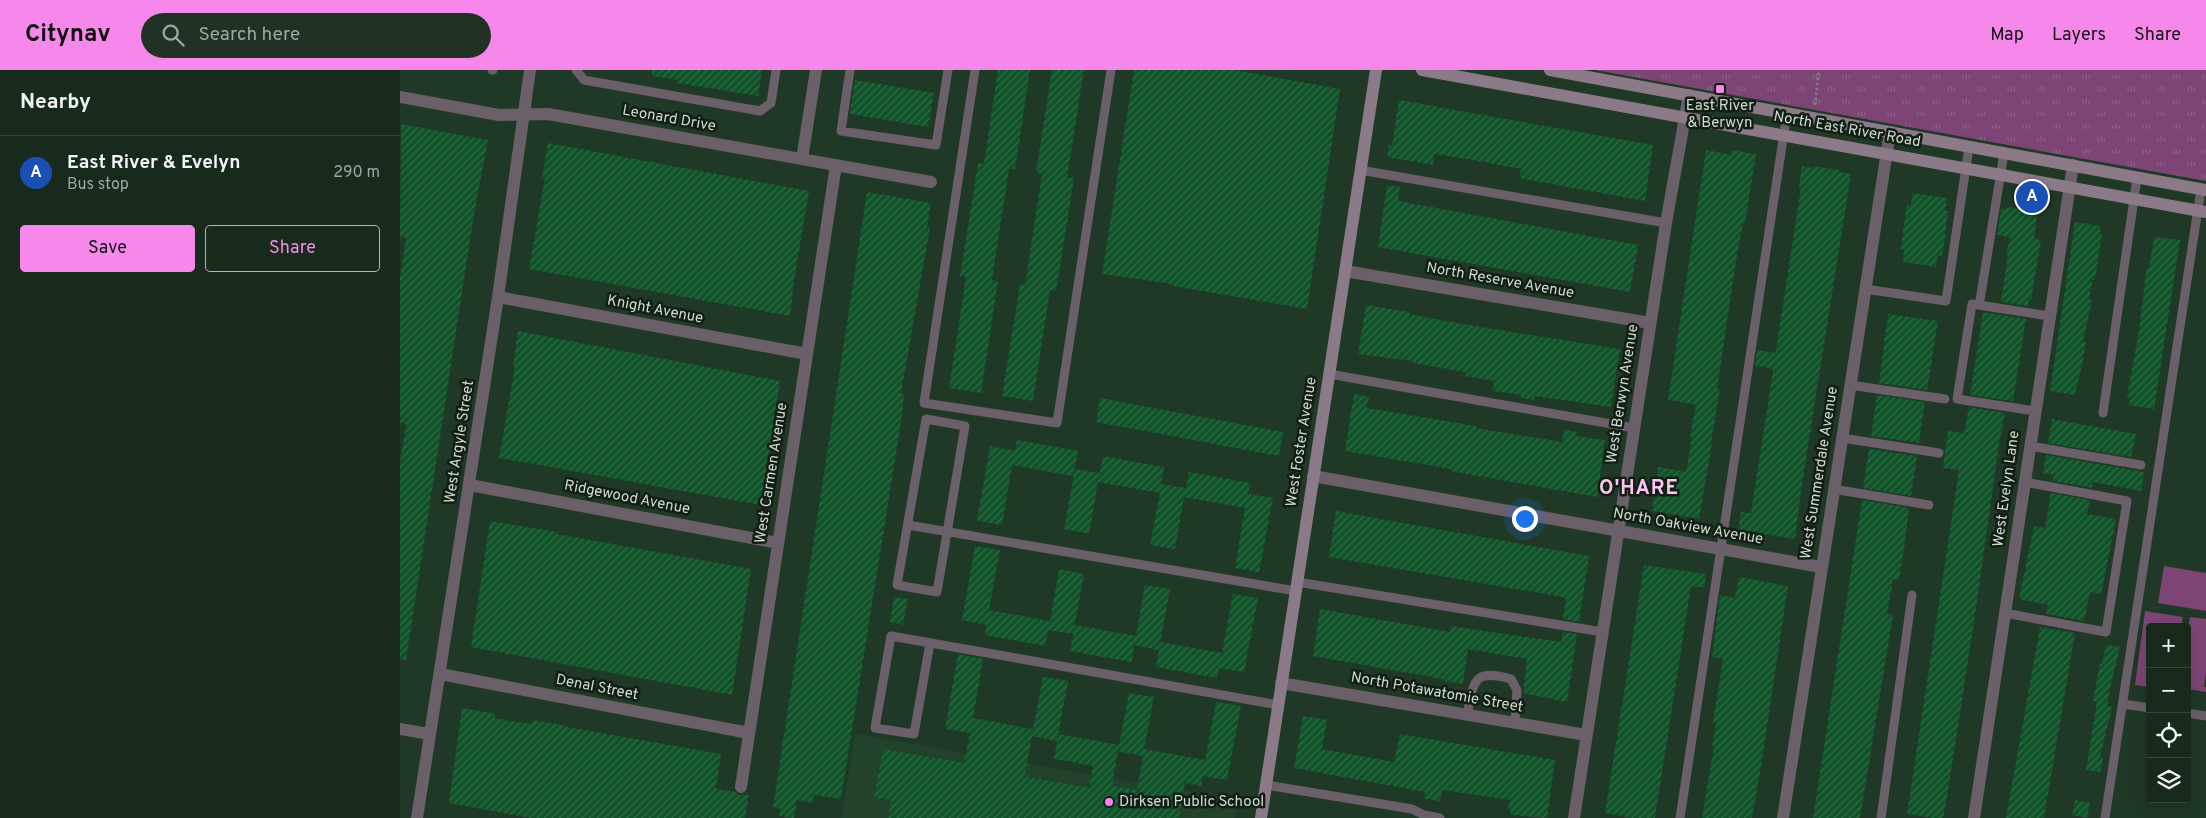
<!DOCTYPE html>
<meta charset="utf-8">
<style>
body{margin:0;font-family:Overpass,sans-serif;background:#213225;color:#f1f3f6}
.controls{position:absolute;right:15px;bottom:15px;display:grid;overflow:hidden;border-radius:5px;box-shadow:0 5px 20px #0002}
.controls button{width:45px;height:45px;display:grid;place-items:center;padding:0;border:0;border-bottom:1px solid #36463b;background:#182a1c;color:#f1f3f6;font:25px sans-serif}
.you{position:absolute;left:1124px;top:448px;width:18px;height:18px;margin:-12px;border:4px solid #fff;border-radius:50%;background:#1a73e8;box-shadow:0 0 0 8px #1a73e833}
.badge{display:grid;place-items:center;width:32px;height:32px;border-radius:50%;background:#f788eb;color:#fff;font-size:16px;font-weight:700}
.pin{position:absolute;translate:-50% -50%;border:2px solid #fff;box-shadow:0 1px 5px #0006}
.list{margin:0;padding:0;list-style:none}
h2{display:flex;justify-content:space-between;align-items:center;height:65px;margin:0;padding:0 20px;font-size:21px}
h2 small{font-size:16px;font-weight:400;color:#9fa7a3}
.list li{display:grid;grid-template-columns:32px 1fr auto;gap:15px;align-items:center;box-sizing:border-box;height:75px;padding:0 20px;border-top:1px solid #36463b}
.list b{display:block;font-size:19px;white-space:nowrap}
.list p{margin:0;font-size:16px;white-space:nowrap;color:#9fa7a3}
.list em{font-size:16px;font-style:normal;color:#9fa7a3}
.actions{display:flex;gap:10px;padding:15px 20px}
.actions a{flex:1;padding:11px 0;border:1px solid #f788eb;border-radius:5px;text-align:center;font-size:18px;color:#f788eb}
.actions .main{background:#f788eb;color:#111}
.icon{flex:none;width:28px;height:28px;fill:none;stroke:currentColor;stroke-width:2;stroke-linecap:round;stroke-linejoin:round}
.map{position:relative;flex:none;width:1806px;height:748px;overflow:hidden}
header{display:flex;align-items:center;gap:30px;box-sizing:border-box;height:70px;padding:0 25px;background:#f788eb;color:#111}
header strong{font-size:24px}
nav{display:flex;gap:28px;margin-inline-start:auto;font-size:18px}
.search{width:350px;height:45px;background:#213225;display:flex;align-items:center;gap:12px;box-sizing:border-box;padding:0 18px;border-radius:28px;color:#9fa7a3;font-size:19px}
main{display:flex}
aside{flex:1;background:#182a1c}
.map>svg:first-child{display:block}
.built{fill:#23422b}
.park{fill:url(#park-tufts)}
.pitch{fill:#7c4576}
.building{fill:url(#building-hatch);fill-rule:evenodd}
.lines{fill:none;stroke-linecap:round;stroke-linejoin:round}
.path{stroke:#768a7b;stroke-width:2.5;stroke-dasharray:2.5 2.5;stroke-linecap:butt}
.lane{stroke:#6b606a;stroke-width:9}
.street{stroke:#6b606a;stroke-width:12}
.secondary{stroke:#8c7a89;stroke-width:12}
.poi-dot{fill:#f788eb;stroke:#121d14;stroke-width:2}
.labels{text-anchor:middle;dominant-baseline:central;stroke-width:5;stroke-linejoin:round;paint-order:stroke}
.poi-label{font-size:15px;fill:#ceddd1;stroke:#121d14}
.street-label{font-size:15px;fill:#ceddd1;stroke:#121d14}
.district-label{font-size:20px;font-weight:bold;letter-spacing:1px;fill:#f9c6f1;stroke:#121d14}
</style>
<header>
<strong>Citynav</strong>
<div class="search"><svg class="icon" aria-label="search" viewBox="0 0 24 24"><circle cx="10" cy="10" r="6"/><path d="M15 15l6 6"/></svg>Search here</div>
<nav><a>Map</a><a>Layers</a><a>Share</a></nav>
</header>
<main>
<aside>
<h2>Nearby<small></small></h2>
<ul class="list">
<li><span class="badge" style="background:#1a4fb4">A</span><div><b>East River &amp; Evelyn</b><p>Bus stop</p></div><em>290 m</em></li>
</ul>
<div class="actions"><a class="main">Save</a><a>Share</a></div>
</aside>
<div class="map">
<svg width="1806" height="748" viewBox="0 0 1806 748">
<defs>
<pattern id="park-tufts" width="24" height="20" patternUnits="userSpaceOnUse" patternTransform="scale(1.25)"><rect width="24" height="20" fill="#7c4576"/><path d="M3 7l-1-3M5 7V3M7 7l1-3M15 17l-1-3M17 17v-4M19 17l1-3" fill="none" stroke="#8d5f88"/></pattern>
<pattern id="building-hatch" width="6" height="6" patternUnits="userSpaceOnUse" patternTransform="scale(1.25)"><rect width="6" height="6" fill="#0f5329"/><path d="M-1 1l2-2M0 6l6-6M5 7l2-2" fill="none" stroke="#316b47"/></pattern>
</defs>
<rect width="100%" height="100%" fill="#203826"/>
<path class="built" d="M455 664 838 730 835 748H441Z"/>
<path class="park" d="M1195 0H1806V111Z"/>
<path class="pitch" d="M1764 496 1806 503V541L1758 533Z
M1745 541 1783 547 1781 557H1750V617L1735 615Z
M1790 547 1806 549V602L1804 617H1806V622L1787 619V565Z"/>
<path class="building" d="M252 0H362L358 26 277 13 278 10 252 6Z
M598 0H630L615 99H609L592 210 598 211 581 323 549 318 566 207 560 206 578 93 584 94Z
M652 0H684L667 107 674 108 656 221 650 220 633 331 602 326 620 214 625 215 642 104 636 102Z
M734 0H834L940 19 907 239 773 216V214L702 204Z
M455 10 534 23 528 57 450 44Z
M999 30 1253 75 1245 131 1119 108 1121 99 1068 89 1034 84 1033 95 987 87 989 75H992Z
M1 54 88 70 74 144 6 590 0 589V392L6 356V354L0 353V207L6 168 0 166Z
M148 73 409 121 394 211 390 246 129 199 145 108H142Z
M1306 80 1331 85 1332 80 1356 84 1345 153H1343L1336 191 1317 319H1320L1311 373 1312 374 1299 449 1252 441 1258 397 1286 402 1292 367H1290L1296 335 1268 330Z
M1402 96 1414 98V96L1439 100V102L1451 104 1401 420 1395 469 1338 460 1341 442 1351 443 1373 301V299L1355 296 1357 280 1375 283 1376 280 1401 117H1399Z
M987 115 1000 117 998 131 1238 175 1230 222 978 177Z
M467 122 531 133 527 158H530L501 323 504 324 501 352 441 729 414 725 412 733 397 730 394 748H390L379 746 381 739 373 737Z
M1513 123 1547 128 1545 141H1548L1545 167 1542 186 1538 185 1536 197 1503 192 1504 179H1501L1503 161 1507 135H1511Z
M1612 137 1637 145 1634 169 1641 170 1631 230 1629 229 1628 236 1601 232 1608 185H1606L1610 167 1597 165 1601 139Z
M1675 152 1701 156 1700 163 1702 164 1695 210H1692L1689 230H1692L1683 272H1686L1683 290 1675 325 1650 321Z
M1754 167 1780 170 1754 339 1729 335 1730 328 1727 327 1739 261 1745 211 1747 198H1749Z
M966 235 1009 242V244L1062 254 1220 279 1211 337 1135 326 1134 330 1121 328V325L1093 321 1094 311 1065 306V302L1013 293V291L958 284Z
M1583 242 1626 249 1613 331 1570 325Z
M1488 244 1538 251 1527 320 1479 313Z
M118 261 380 311 361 435 99 388 115 297 113 296Z
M954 324 969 327 967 338 1076 356V358L1162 372 1164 360 1177 362 1176 366 1205 370 1197 427 1050 401 1051 399 945 381Z
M1477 325 1525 332 1519 373 1471 366Z
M700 328 883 362 879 386 696 352Z
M1569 337 1605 343 1599 374 1575 545 1547 727 1543 748H1533L1507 744 1559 400 1543 398 1548 361 1564 363Z
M1652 349 1736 364 1731 387 1648 373Z
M617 370 678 381 673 406 612 395 602 455 577 451 590 376 615 381Z
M1469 379 1517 386 1511 426 1463 418Z
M1646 385 1744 402 1741 421 1693 412 1692 418 1653 411 1654 405 1643 403Z
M703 386 764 397 761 414 786 418 789 402 850 413 848 424 873 428 859 502 835 498 845 438 784 427 775 479 750 475 760 423 698 412 689 464 664 459 675 399 700 403Z
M1651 423 1690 430 1687 444 1716 449 1701 524 1690 522 1684 551 1646 544 1648 535 1619 529 1634 456 1645 458Z
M1462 430 1509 438 1504 479 1499 510 1493 509 1487 544 1493 545 1460 748H1413Z
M936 441 1189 486 1179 552 1163 549 1166 529 1163 527 929 487Z
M90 451 158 462 157 464 351 499 332 625 71 577Z
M575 476 600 480 589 540 650 551 659 499 684 504 673 564 648 560 645 576 585 565 586 555 562 550Z
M1244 495 1306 504 1304 518 1291 516 1255 748H1231L1205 743Z
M1339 507 1388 516 1362 690 1352 748H1302L1314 676H1312L1316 653 1313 652 1323 589 1312 587 1320 525 1335 528Z
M745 515 770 519 759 580 734 575 732 592 670 581 675 555 736 566Z
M833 524 858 528 844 602 819 598 817 608 756 597 760 572 822 583Z
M494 527 508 529 503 555 490 552Z
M920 539 1050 562 1051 556 1161 572 1163 562 1177 564 1167 632 1123 623 1127 589 1068 579 1063 614 1043 611V609L913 586Z
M1640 557 1675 563 1644 748H1606Z
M1706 575 1720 577 1710 618 1707 636 1712 637 1700 687 1703 688 1700 702 1686 700 1697 631H1693L1700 593 1702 594Z
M558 584 583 589 573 648 633 659 643 607 668 611 657 671 659 664 719 675 712 716 737 720 743 686 718 681 729 623 754 627 744 679 805 690 816 632 841 636 827 710 803 706 801 716 785 713 779 748H488L491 730 474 728 483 679 564 693 570 663 545 659ZM632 666 657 671 654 689 693 696 689 718 628 707 629 705 625 704Z
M62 638 95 644V648L109 651 132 654 133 650 167 656V657L321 684 316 719 335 722 339 725H349L345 748H130L49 733Z
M903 646 927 650 922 679 994 692 1000 664 1155 690 1147 748 1110 745 1111 739H1108L1110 730 1042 720 1040 731 1024 729 1025 722 894 698Z
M1675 730 1690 733 1687 748 1672 745Z"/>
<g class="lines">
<path class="path" d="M1415 35 1419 0
M1635 133 1636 125"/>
<path class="lane" d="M92 0H93
M176 0 184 10 360 41 371 33 376 0
M450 0 441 61 536 75 548 0
M575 0 524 333 657 353 711 0
M960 100 1266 153
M1465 219 1546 231 1569 77
M1580 230 1604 83
M929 304 1234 358
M1450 315 1545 329
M1635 341 1557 329 1572 234 1649 246
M1703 343 1737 108
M526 349 565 356 537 522 497 515Z
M1442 368 1539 383
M1630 376 1741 395
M1433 419 1529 435
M508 455 896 521
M897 512 1203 562
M1605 543 1706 562 1727 431 1625 412
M530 573 514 664 475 658 491 566C620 589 749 611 878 635
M1723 634 1750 638
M1787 643 1806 646
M1067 645C1074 612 1072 598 1111 609L1117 620 1115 653
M866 715 1012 739 1024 745 1040 748
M1280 748 1387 43
M1481 748 1512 525
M1705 748 1801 119"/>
<path class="street" d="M0 27 99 45 148 44 531 112
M402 89 416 0
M945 201 1250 253
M98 227 407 284
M913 406 1421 497
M70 415 378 473
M40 604 349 663
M881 613 1186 665
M0 659 29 664
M341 717 436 95
M17 748 98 227 130 0
M1174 748 1266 153 1289 25
M1383 748 1490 62
M1574 748 1673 95"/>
<path class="secondary" d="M1022 0 1806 142
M1150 0 1806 120
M861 748 976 0"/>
</g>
<g class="poi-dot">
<rect x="1315" y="14" width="10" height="10" rx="2.5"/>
<circle cx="709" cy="732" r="5"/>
</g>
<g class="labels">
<g class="poi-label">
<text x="1320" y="36">East River<tspan x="1320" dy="17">&amp; Berwyn</tspan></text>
<text x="719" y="732" text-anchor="start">Dirksen Public School</text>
</g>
<g class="street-label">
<text transform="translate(269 49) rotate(10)">Leonard Drive</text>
<text transform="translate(1447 60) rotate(10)">North East River Road</text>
<text transform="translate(1100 211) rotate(10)">North Reserve Avenue</text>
<text transform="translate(255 240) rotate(11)">Knight Avenue</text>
<text transform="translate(1223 324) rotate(-81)">West Berwyn Avenue</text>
<text transform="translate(60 372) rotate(-81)">West Argyle Street</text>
<text transform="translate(902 372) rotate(-81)">West Foster Avenue</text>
<text transform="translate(372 403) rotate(-81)">West Carmen Avenue</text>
<text transform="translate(1420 403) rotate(-81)">West Summerdale Avenue</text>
<text transform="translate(1607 419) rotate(-82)">West Evelyn Lane</text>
<text transform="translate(227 428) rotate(11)">Ridgewood Avenue</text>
<text transform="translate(1288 457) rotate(10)">North Oakview Avenue</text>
<text transform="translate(197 618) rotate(11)">Denal Street</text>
<text transform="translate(1037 623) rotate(10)">North Potawatomie Street</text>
</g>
<g class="district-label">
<text x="1239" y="419">O'HARE</text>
</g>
</g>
</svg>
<div class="controls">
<button>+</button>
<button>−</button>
<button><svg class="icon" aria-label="locate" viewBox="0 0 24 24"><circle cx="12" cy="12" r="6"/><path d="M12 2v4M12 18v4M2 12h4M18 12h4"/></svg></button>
<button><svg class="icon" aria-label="layers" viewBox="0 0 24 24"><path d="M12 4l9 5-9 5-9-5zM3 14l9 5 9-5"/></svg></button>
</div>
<div class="you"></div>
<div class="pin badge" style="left:1632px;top:127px;background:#1a4fb4">A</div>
</div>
</main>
